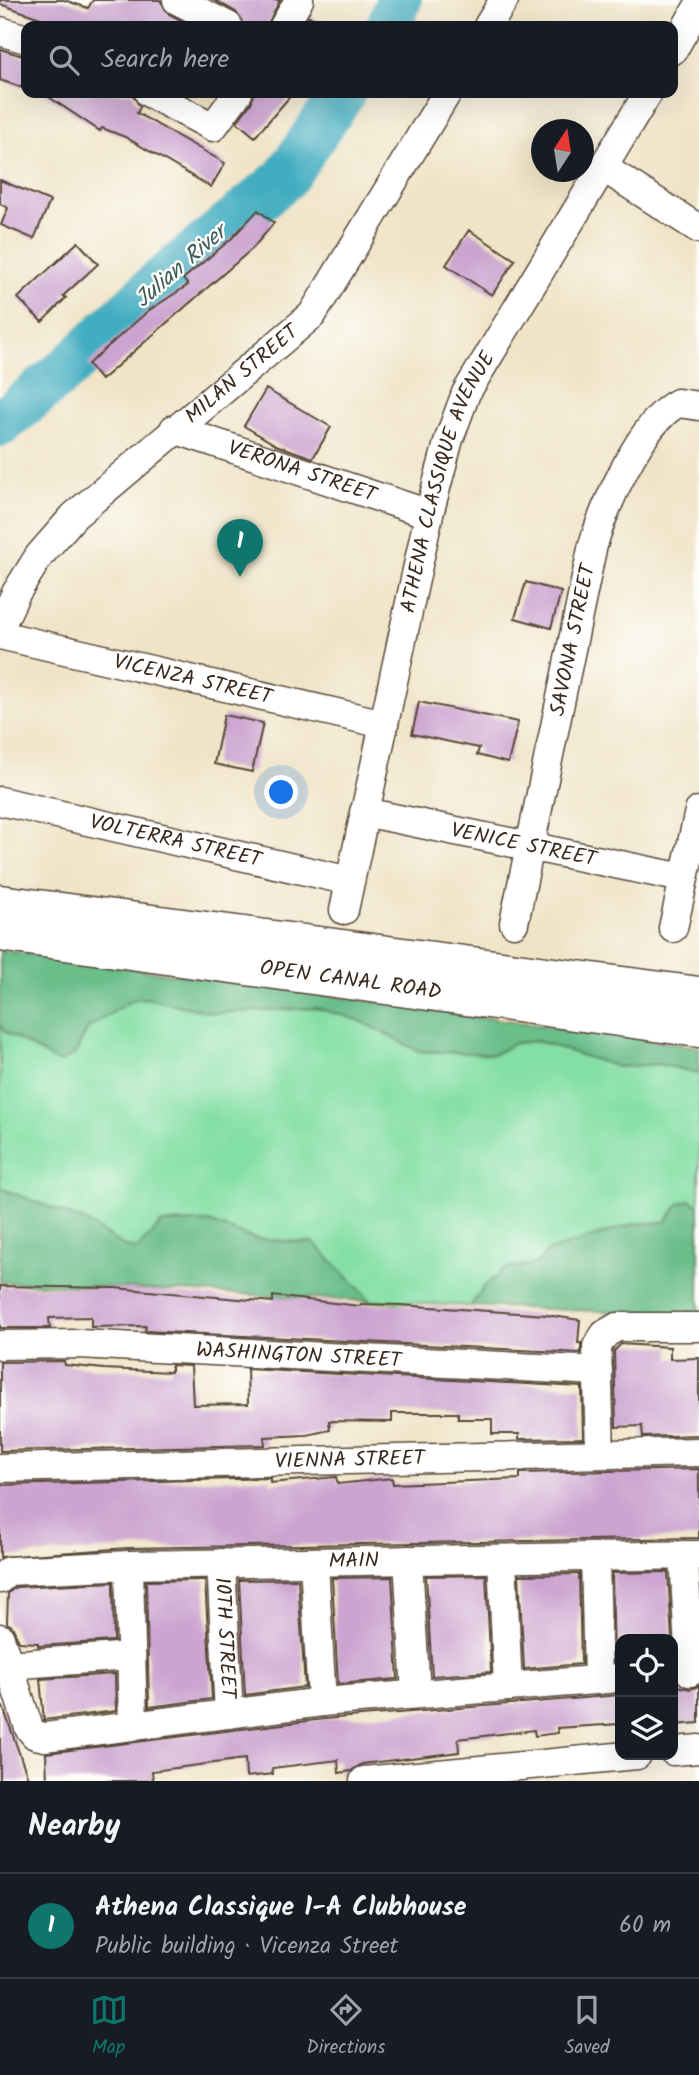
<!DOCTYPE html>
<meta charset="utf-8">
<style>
body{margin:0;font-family:Kalam,sans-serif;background:#20242c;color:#f1f3f6}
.controls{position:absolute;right:21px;bottom:21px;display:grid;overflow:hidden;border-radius:14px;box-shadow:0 7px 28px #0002}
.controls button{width:63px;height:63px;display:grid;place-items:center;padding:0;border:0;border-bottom:2px solid #363941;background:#171b24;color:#f1f3f6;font:35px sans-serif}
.compass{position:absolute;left:531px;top:119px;width:63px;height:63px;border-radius:50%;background:#171b24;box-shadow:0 7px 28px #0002;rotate:12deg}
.you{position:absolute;left:282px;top:793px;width:24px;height:24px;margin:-18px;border:5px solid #fff;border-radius:50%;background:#1a73e8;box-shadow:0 0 0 10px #1a73e833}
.badge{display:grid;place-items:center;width:46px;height:46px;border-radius:50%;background:#0f766e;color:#fff;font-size:23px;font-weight:700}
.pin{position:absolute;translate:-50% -58px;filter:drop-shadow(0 2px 4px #0008)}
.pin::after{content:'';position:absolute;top:37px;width:24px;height:21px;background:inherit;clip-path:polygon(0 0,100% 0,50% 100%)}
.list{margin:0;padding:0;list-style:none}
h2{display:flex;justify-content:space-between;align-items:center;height:91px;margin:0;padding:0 28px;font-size:30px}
h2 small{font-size:23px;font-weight:400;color:#9ea1a6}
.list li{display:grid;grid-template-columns:46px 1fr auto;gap:21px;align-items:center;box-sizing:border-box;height:105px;padding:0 28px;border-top:2px solid #363941}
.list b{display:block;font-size:26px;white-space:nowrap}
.list p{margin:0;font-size:23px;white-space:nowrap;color:#9ea1a6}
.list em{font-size:23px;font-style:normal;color:#9ea1a6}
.icon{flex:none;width:38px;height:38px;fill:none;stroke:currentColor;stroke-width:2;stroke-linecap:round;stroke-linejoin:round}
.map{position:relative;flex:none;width:699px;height:1781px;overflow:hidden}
.search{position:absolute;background:#171b24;box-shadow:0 7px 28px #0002;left:21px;right:21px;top:21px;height:77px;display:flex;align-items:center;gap:18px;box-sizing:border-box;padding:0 24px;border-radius:14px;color:#9ea1a6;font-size:26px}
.sheet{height:196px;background:#171b24}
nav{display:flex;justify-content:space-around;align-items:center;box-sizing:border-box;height:98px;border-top:2px solid #363941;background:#171b24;font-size:19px;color:#9ea1a6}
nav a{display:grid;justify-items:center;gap:4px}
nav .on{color:#0f766e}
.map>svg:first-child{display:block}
.green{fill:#84dfa5;stroke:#608462;stroke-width:2}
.forest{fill:#6bbe8a;stroke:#537454;stroke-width:2}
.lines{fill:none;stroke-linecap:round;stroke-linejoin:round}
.river{stroke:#43adc1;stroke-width:46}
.building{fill:#cca4d0}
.street-casing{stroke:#564637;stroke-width:31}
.secondary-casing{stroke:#564637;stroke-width:41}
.street{stroke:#fff;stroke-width:28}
.secondary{stroke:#fff;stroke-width:38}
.labels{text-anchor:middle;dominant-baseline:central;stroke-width:5;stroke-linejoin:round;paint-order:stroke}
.street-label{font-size:21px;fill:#3b2a1e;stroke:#fdfcf7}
.water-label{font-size:23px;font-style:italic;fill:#3e5e5f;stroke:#fdfcf7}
</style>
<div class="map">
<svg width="699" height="1781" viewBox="0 0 699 1781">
<rect width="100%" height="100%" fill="#fdfcf7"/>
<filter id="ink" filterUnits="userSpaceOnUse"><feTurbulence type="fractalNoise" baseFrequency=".0143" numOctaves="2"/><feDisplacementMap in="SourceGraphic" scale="14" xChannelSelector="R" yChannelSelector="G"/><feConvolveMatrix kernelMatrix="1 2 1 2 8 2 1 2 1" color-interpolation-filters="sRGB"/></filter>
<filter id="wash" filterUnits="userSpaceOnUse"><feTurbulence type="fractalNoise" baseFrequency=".00686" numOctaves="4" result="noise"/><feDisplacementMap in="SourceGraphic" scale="28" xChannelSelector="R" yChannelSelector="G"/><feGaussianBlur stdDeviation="1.57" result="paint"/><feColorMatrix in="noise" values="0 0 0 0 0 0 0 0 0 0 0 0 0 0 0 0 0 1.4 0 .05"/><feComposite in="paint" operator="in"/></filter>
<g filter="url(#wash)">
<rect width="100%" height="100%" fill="#f0e4c7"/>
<path class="green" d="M145 998 215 1013 316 1008 359 1020 419 1051 494 1054 515 1043 538 1041 618 1067 658 1064 699 1073V1206L690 1200 679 1204 665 1222 634 1224 548 1251 536 1264 505 1269 483 1288 471 1306 371 1301 314 1243 255 1239 209 1222 162 1223 137 1249 126 1248 82 1220 0 1188V1024L4 1032 75 1054 88 1028 132 1000Z"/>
<path class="forest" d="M0 950 699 1047V1073L658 1064 618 1067 538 1041 515 1043 495 1054 418 1051 359 1020 316 1008 214 1013 145 998 132 1000 88 1028 75 1054 59 1063 4 1031 0 1024Z
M0 1188 82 1220 126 1247 137 1249 162 1223 209 1222 255 1239 314 1243 371 1301 0 1282Z
M690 1200 699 1206V1315L471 1306 483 1288 505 1269 536 1264 548 1251 634 1224 665 1222 679 1204Z"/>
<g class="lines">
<path class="river" d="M389 26 399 0
M0 424 68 368 156 285 285 178 343 93"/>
</g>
<g id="blocks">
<path class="building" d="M0 0H64L88 8 93 0H160L169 14 192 26H63L0 4Z
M214 0H280L267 26H244L236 12Z
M309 16 327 26H303Z
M0 49 26 57V89L0 80Z
M43 93H132L140 107 137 113 225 163 211 187 125 137 102 128 100 131Z
M254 93H293L255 137 237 122 251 103Z
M0 180 50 201 34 239 1 225 8 208 0 204Z
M258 210 274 223 253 248 101 380 88 364 148 311 188 285 183 279 231 239Z
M469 230 515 260 492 295 446 265Z
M78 242 98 264 63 296 66 298 42 322 18 298Z
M266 389 331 427 313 458 276 445 244 426Z
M526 582 561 592 551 628 515 618Z
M419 702 518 722 508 763 477 755 479 748 412 734Z
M224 715 263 723 252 772 214 764Z
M0 1286 115 1288 273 1302V1296L360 1306 361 1304 400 1305 546 1315 580 1320 578 1343H581V1353L145 1331 146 1326 91 1327V1317L49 1318 50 1328H0Z
M621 1344 670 1347V1359L699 1358V1435L643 1437 642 1426 616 1427 614 1351Z
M64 1361 65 1365 104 1369 171 1372V1365L191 1366 193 1405 248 1404 247 1369 582 1387 583 1438 519 1439V1434H492V1419H458V1413H392V1422L329 1421 330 1430 307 1435 264 1437 265 1445 0 1451V1362Z
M699 1469V1538L129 1548 0 1557V1485L270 1478V1483L336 1477 338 1484 392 1478 393 1484 520 1479V1473Z
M668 1572 672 1639H620V1662H614L612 1573Z
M579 1574 581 1664 524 1669 519 1575Z
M486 1575 491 1672 432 1676 426 1576Z
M392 1577 398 1679 338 1684 332 1578Z
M298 1579 305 1687 245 1695 239 1580Z
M205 1580 212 1699 149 1707 146 1581Z
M113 1582 114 1641 38 1646V1643L19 1642 12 1626 7 1623 8 1593 16 1587Z
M115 1674 116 1711 44 1720 40 1679Z
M673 1685 690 1689 699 1686V1723L673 1725Z
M620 1695V1724L557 1728 558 1733 535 1736 534 1730 458 1739 459 1752 362 1764 351 1771 339 1773 338 1760 272 1768 273 1774 246 1777 245 1759 152 1771 153 1781H47L46 1753 324 1719Z
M0 1707H3L29 1781H0Z"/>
</g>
</g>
<g filter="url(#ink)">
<use href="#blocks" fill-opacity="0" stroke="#564637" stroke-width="2"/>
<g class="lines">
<defs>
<g id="street">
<path d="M177 0 228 26"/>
<path d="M284 26 299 0"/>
<path d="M488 26 504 0"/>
<path d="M0 31 26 39"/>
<path d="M673 50 699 5"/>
<path d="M149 93 213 127 238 93"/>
<path d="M604 168 699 229"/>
<path id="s1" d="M174 429 429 514"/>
<path id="s2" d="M0 627 16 593 39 556 74 516 312 315 447 93"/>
<path id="s3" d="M0 635 384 724"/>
<path id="s4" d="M0 801 350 881"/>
<path id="s5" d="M364 812 683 878"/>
<path id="s6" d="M344 910 429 514 449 439 466 393 648 93"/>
<path id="s7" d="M514 923 592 549C602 510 642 420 678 403L699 406"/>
<path d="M673 928 699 811"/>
<path id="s8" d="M0 1345 79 1344 598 1371"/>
<path d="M600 1454 597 1346 605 1334 617 1327H699"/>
<path id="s9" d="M0 1468 699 1452"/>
<path d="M684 1555 690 1672"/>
<path d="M595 1557 598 1680"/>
<path d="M502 1559 508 1687"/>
<path d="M408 1560 416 1694"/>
<path d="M314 1562 322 1702"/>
<path id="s10" d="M221 1563 229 1714"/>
<path d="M129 1565 133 1726"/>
<path id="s11" d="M0 1579 9 1571 129 1565 699 1555"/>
<path d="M0 1638 29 1728 35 1735 45 1737 322 1702 620 1678"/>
<path d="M7 1665 131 1656"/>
<path d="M673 1751 699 1749"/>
<path d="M364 1781 637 1755"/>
</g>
<g id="secondary">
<path d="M0 904 699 996"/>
<path id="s12" d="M0 932 699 1028"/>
</g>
</defs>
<use href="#street" class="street-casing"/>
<use href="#secondary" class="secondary-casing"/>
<use href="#street" class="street"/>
<use href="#secondary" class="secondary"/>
</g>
</g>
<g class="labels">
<g class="street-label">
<text stroke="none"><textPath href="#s2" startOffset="354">MILAN STREET</textPath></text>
<text stroke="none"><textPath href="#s1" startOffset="135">VERONA STREET</textPath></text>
<text stroke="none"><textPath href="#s6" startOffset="441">ATHENA CLASSIQUE AVENUE</textPath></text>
<text stroke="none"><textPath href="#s7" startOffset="289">SAVONA STREET</textPath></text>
<text stroke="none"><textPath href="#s3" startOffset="198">VICENZA STREET</textPath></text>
<text stroke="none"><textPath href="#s4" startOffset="180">VOLTERRA STREET</textPath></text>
<text stroke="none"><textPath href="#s5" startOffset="163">VENICE STREET</textPath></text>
<text stroke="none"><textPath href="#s12" startOffset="354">OPEN CANAL ROAD</textPath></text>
<text stroke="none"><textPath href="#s8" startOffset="299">WASHINGTON STREET</textPath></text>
<text stroke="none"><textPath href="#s9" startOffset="350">VIENNA STREET</textPath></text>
<text stroke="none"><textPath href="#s11" startOffset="357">MAIN</textPath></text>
<text stroke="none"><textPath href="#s10" startOffset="75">10TH STREET</textPath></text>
</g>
<g class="water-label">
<text transform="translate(181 267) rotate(-41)">Julian River</text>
</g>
</g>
</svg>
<div class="controls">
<button><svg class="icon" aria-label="locate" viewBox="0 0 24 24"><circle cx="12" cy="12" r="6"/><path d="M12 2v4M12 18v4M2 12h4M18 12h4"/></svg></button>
<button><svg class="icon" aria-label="layers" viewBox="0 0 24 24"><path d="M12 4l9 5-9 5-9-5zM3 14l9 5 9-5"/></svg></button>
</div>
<svg class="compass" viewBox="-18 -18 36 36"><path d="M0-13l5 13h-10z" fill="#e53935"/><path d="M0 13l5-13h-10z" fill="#9ea1a6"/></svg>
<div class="you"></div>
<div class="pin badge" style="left:240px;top:577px">1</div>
<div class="search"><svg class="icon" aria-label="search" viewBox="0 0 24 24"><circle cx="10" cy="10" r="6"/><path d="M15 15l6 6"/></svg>Search here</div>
</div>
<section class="sheet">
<h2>Nearby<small></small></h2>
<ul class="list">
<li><span class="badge">1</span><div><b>Athena Classique 1-A Clubhouse</b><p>Public building · Vicenza Street</p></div><em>60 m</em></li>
</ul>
</section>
<nav>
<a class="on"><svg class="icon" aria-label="map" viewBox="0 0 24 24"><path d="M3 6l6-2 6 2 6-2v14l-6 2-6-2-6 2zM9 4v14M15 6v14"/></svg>Map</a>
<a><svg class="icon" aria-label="directions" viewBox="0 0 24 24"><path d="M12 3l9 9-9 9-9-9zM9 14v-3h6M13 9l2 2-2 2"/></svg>Directions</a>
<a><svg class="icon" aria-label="saved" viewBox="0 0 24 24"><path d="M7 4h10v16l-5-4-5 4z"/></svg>Saved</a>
</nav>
